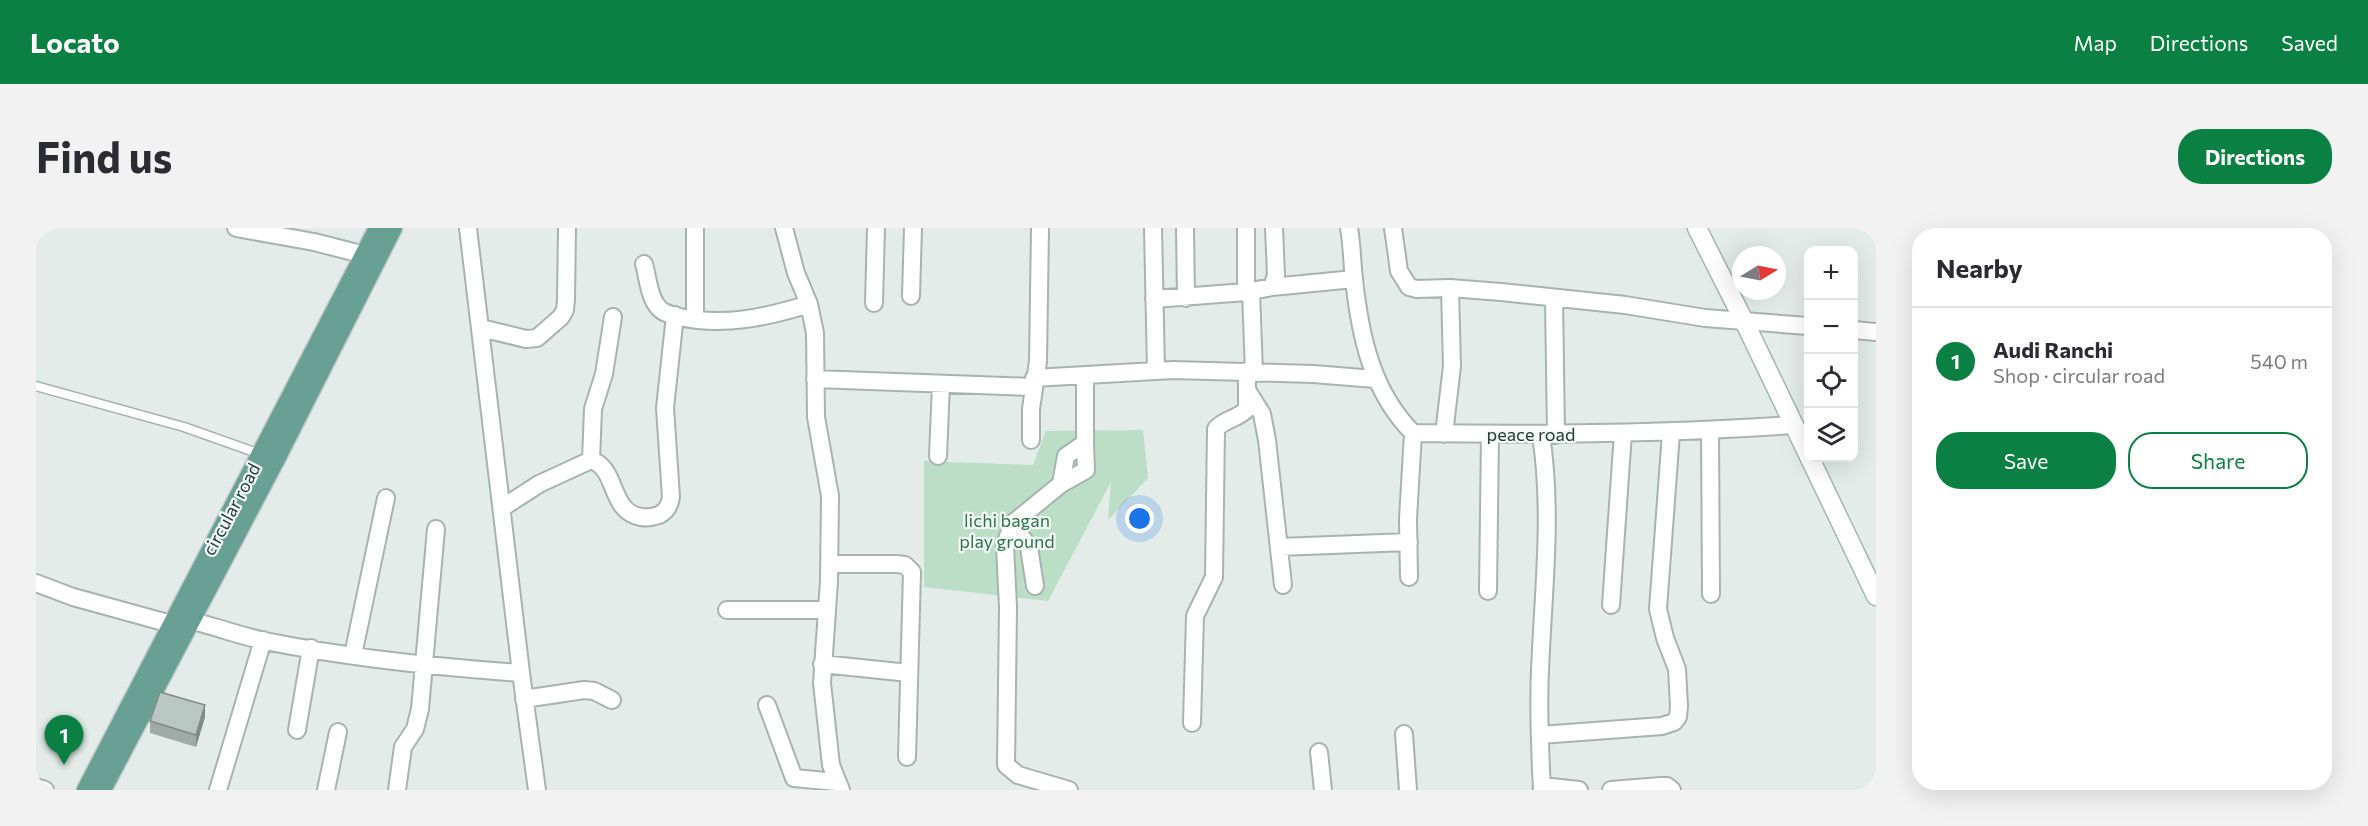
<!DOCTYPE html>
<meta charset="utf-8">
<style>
body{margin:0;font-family:Commissioner,sans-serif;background:#f2f2f3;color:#2b2b33}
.controls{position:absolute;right:18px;top:18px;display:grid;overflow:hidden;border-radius:12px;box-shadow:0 6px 24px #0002}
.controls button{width:54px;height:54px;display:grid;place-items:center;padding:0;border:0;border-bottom:2px solid #e1e1e2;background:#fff;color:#2b2b33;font:30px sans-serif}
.compass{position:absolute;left:1696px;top:18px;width:54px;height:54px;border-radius:50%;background:#fff;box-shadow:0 6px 24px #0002;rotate:80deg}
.you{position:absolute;left:1104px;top:291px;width:21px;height:21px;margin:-15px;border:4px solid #fff;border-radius:50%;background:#1a73e8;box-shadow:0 0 0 9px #1a73e833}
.badge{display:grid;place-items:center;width:39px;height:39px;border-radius:50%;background:#0b8043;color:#fff;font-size:20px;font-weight:700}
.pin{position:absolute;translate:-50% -50px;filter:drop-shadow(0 2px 3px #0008)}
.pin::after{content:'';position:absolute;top:32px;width:21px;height:18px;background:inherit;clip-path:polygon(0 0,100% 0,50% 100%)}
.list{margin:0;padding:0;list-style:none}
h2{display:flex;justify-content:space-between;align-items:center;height:78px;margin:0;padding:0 24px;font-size:26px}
h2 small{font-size:20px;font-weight:400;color:#7c7c81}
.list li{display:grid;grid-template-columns:39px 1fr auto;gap:18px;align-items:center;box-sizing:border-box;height:108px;padding:0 24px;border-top:2px solid #e1e1e2}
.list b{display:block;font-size:22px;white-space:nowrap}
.list p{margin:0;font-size:20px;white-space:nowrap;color:#7c7c81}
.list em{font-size:20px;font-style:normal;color:#7c7c81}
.actions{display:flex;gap:12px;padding:18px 24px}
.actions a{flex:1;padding:14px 0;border:2px solid #0b8043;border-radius:24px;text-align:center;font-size:21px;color:#0b8043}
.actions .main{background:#0b8043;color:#fff}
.icon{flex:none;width:33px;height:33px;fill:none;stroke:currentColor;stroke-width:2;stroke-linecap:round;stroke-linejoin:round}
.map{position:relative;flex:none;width:1840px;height:562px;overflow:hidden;border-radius:24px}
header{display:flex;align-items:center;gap:36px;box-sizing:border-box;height:84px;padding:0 30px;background:#0b8043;color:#fff}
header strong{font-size:28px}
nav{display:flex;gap:33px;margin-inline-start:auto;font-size:21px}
.intro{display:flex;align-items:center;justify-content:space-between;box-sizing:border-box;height:144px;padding:0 36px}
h1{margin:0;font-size:42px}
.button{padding:15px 27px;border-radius:24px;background:#0b8043;color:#fff;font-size:21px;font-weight:700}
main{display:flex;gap:36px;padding:0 36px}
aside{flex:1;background:#fff;border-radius:24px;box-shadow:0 6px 24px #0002}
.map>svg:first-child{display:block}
.green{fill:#bcddc6}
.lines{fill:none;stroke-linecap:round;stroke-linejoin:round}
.service-casing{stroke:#a6b4af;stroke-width:11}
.minor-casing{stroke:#a6b4af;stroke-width:20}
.secondary-casing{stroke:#a1b8b1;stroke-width:21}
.primary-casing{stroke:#c1c9c7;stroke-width:21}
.service{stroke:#fff;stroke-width:8}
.minor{stroke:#fff;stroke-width:16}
.secondary{stroke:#fff;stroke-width:18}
.primary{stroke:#68a194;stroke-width:18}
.wall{fill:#9eaba7}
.shaded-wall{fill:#818b88}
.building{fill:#b8c7c2;stroke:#818b88;stroke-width:1.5}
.labels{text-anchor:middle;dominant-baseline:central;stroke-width:4.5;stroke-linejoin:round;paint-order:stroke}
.street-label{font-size:18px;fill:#233d37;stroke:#f3f9f6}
.park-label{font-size:18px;fill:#2e734b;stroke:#f3f9f6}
</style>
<header>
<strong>Locato</strong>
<nav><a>Map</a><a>Directions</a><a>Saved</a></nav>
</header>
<div class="intro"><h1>Find us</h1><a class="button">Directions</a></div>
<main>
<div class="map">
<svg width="1840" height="562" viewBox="0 0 1840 562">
<rect width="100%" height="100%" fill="#e3ece8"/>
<path class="green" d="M1107 202 1112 250 1072 292 1075 254 1012 373 888 359V233L997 237 1010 203Z"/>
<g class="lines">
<defs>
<path id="service" d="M0 158 148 199 224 226"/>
<path id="minor" d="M200 0 278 14 329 27
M432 0 485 445
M659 0V91
M748 0 760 45 773 76 779 105 780 189 794 268 793 353 786 455 795 537 805 562
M1117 0 1120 143
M1149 0 1150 70
M1210 0V64
M1313 0C1316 17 1316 34 1318 51 1324 108 1336 164 1377 205
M1357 0 1363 43 1373 59 1381 61 1414 60 1465 64 1589 77 1669 90 1772 98
M608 36C612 50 613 70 623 80 628 86 637 87 644 89 687 99 732 89 773 76
M1236 59 1318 51
M1215 64 1218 144
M875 68 877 0
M1518 70 1520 207
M1118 71 1210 64 1236 59 1240 47 1238 0
M838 75 840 0
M445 100 490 111 501 110 525 89 529 82 530 72 531 0
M1818 102 1840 104
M998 150 1137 142 1277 146 1339 151
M779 151 997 159
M1211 162 1226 186 1231 212 1247 357
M1674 203 1675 366
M1408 206 1416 138 1414 60
M1505 207C1517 285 1507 365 1504 443 1502 483 1504 523 1506 562
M995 212V181L1002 133 1004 0
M902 228 905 156
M555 232 557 181 568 146 577 89
M1025 256 1050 242 1049 215
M466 280 503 256 555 232C582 240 573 284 605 289 611 290 617 289 623 287 631 283 634 277 635 269L629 180 639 87
M976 296 993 319 999 358
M1243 319 1373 314
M793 336H860L869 337 876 344 871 529
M1373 349 1372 291 1377 205C1504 207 1630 206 1757 197
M0 355 37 369 135 396
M1452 363 1454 207
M1575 377 1587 205
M691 382H791
M144 390C173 396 200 407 229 413 313 430 399 439 485 445L501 562
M317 427 350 270
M786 436 873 445
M488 471 548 462 558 463 576 472
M731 477 758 550 801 554
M1156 495 1159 388 1178 349 1180 201C1188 191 1202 191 1211 181V143
M261 502 275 420
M1368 506 1372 562
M1504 507 1626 498 1638 494 1642 489 1643 478 1641 441 1629 410 1622 381 1635 205
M1283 524 1287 562
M1506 558 1543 562
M0 559 9 562
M182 562 227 412
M290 562 302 504
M361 562 367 519 379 501 384 481 400 301
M1033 562 982 547 970 537 972 379 969 318 976 296 1025 256 1030 228 1049 215V147
M1575 562 1625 558H1631L1636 562"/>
<path id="secondary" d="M1661 0 1708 93 1840 368"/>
<path id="primary" d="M50 562 342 0
M66 562 240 231 357 0"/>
</defs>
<use href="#service" class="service-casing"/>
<use href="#minor" class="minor-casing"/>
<use href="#secondary" class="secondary-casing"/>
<use href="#primary" class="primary-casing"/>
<use href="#service" class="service"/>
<use href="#minor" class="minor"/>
<use href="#secondary" class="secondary"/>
<use href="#primary" class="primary"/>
</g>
<path class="wall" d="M169 489 160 519 114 505V493Z"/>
<path class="shaded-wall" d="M169 477V489L160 519V507Z"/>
<path class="building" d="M124 464 169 477 160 507 114 493Z"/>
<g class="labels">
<g class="street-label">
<text x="1495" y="206">peace road</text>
<text transform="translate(195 281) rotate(-62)">circular road</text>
</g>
<g class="park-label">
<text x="971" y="292">lichi bagan<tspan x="971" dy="21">play ground</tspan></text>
</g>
</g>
</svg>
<div class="controls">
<button>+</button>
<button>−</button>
<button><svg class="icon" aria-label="locate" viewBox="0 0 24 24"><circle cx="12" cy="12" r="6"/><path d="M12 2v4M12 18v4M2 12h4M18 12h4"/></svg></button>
<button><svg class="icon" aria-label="layers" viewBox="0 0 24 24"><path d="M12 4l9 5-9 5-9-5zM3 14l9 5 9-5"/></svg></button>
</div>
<svg class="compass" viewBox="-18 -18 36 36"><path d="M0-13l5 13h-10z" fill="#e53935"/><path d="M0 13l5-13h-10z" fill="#7c7c81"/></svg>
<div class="you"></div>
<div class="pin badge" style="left:28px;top:537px">1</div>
</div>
<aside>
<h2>Nearby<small></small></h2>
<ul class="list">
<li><span class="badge">1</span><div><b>Audi Ranchi</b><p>Shop · circular road</p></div><em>540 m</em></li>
</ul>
<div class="actions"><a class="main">Save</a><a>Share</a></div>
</aside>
</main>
